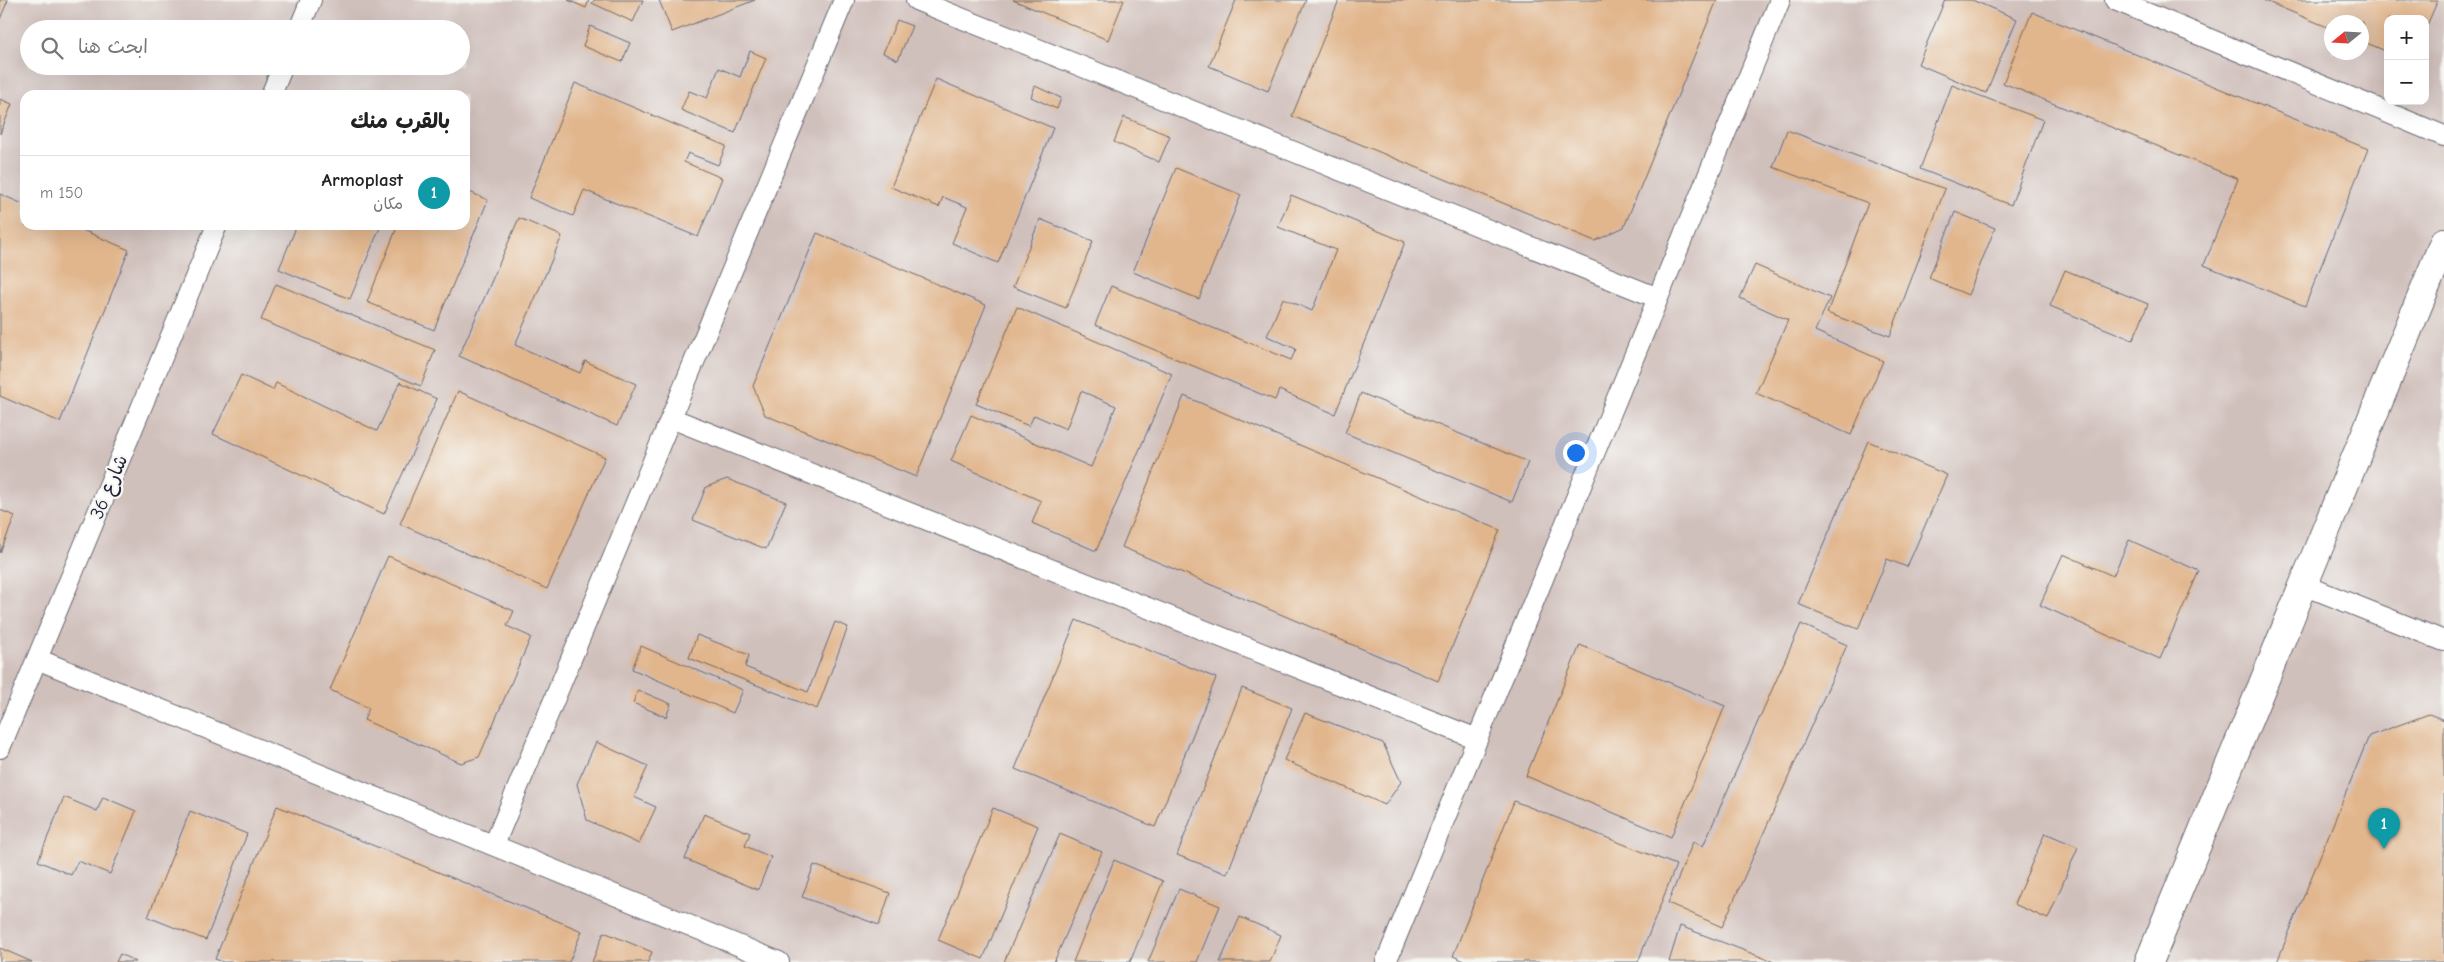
<!DOCTYPE html>
<html lang="ar">
<meta charset="utf-8">
<style>
body{margin:0;font-family:"Comic Neue","Playpen Sans Arabic",sans-serif;background:#f2f2f2;color:#222;direction:rtl}
.controls{position:absolute;right:15px;top:15px;display:grid;overflow:hidden;border-radius:10px;box-shadow:0 5px 20px #0002}
.controls button{width:45px;height:45px;display:grid;place-items:center;padding:0;border:0;border-bottom:1px solid #e0e0e0;background:#fff;color:#222;font:25px sans-serif}
.compass{position:absolute;left:2324px;top:15px;width:45px;height:45px;border-radius:50%;background:#fff;box-shadow:0 5px 20px #0002;rotate:252deg}
.you{position:absolute;left:1575px;top:452px;width:18px;height:18px;margin:-12px;border:4px solid #fff;border-radius:50%;background:#1a73e8;box-shadow:0 0 0 8px #1a73e833}
.badge{display:grid;place-items:center;width:32px;height:32px;border-radius:50%;background:#7c3aed;color:#fff;font-size:16px;font-weight:700}
.pin{position:absolute;translate:-50% -41px;filter:drop-shadow(0 1px 2px #0008)}
.pin::after{content:'';position:absolute;top:26px;width:18px;height:15px;background:inherit;clip-path:polygon(0 0,100% 0,50% 100%)}
.list{margin:0;padding:0;list-style:none}
h2{display:flex;justify-content:space-between;align-items:center;height:65px;margin:0;padding:0 20px;font-size:21px}
h2 small{font-size:16px;font-weight:400;color:#767676}
.list li{display:grid;grid-template-columns:32px 1fr auto;gap:15px;align-items:center;box-sizing:border-box;height:75px;padding:0 20px;border-top:1px solid #e0e0e0}
.list b{display:block;font-size:19px;white-space:nowrap}
.list p{margin:0;font-size:16px;white-space:nowrap;color:#767676}
.list em{font-size:16px;font-style:normal;color:#767676}
.icon{flex:none;width:28px;height:28px;fill:none;stroke:currentColor;stroke-width:2;stroke-linecap:round;stroke-linejoin:round}
.map{position:relative;flex:none;width:2444px;height:962px;overflow:hidden;direction:ltr}
.search{position:absolute;background:#fff;box-shadow:0 5px 20px #0002;left:20px;top:20px;width:450px;height:55px;display:flex;align-items:center;gap:12px;box-sizing:border-box;padding:0 18px;border-radius:28px;color:#767676;font-size:19px}
.panel{position:absolute;background:#fff;box-shadow:0 5px 20px #0002;left:20px;top:90px;width:450px;height:140px;border-radius:15px;direction:rtl}
.map>svg:first-child{display:block}
.industrial{fill:#d0c0bc;fill-rule:evenodd}
.building{fill:#e1b68d}
.lines{fill:none;stroke-linecap:round;stroke-linejoin:round}
.lane-casing{stroke:#6a6871;stroke-width:22}
.street-casing{stroke:#6a6871;stroke-width:30}
.lane{stroke:#fff;stroke-width:20}
.street{stroke:#fff;stroke-width:28}
.labels{text-anchor:middle;dominant-baseline:central;stroke-width:4.5;stroke-linejoin:round;paint-order:stroke}
.street-label{font-size:19px;fill:#22223b;stroke:#f6f6f2}
</style>
<div class="map">
<svg width="2444" height="962" viewBox="0 0 2444 962">
<rect width="100%" height="100%" fill="#f6f6f2"/>
<filter id="ink" filterUnits="userSpaceOnUse"><feTurbulence type="fractalNoise" baseFrequency=".02" numOctaves="2"/><feDisplacementMap in="SourceGraphic" scale="10" xChannelSelector="R" yChannelSelector="G"/><feConvolveMatrix kernelMatrix="1 2 1 2 8 2 1 2 1" color-interpolation-filters="sRGB"/></filter>
<filter id="wash" filterUnits="userSpaceOnUse"><feTurbulence type="fractalNoise" baseFrequency=".0096" numOctaves="4" result="noise"/><feDisplacementMap in="SourceGraphic" scale="20" xChannelSelector="R" yChannelSelector="G"/><feGaussianBlur stdDeviation="1.12" result="paint"/><feColorMatrix in="noise" values="0 0 0 0 0 0 0 0 0 0 0 0 0 0 0 0 0 1.4 0 .05"/><feComposite in="paint" operator="in"/></filter>
<g filter="url(#wash)">
<rect width="100%" height="100%" fill="#efebd6"/>
<path class="industrial" d="M0 0H2444V962H0ZM2388 19H2425V101H2388ZM2332 22H2362V52H2332ZM29 29H461V66H29ZM25 95H465V225H25Z"/>
<g id="blocks">
<path class="building" d="M0 0H8L0 19Z
M568 0H589L586 8Z
M594 0H643L633 22 592 3Z
M659 0H755L672 32Z
M1013 0H1124L1108 40Z
M1236 0H1306L1268 91 1209 66Z
M1339 0H1717L1624 227 1595 241 1292 116Z
M1945 0H1972L2017 19 1986 93 1918 64Z
M2263 0H2438L2425 30V19H2388V52L2362 41V22H2332V29Z
M2032 12 2368 149 2305 306 2204 265 2238 179 2003 83Z
M897 20 912 26 898 60 883 53Z
M590 26 630 43 622 62 583 46Z
M750 51 766 58 735 133 681 110 689 91 707 98 719 68 740 77Z
M936 79 1053 128 998 263 952 243 967 207 943 197 939 207 891 187Z
M575 83 726 146 718 165 688 153 684 162 722 178 698 237 584 190 573 216 529 198Z
M1952 85 2043 120 2011 205 1920 169Z
M1035 86 1061 98 1057 109 1031 97Z
M0 99 12 104 0 134Z
M1124 117 1170 136 1159 162 1114 142Z
M1787 130 1945 189 1890 336 1827 313 1868 203 1773 167Z
M1176 168 1241 195 1199 299 1133 272Z
M465 190 488 200 434 330 367 302 398 225H465Z
M0 194 25 205V225H71L129 250 60 422 0 396Z
M1291 195 1405 242 1335 414 1279 390 1275 400 1095 325 1111 286 1291 360 1296 349 1267 336 1283 298 1312 311 1336 250 1278 227Z
M1955 212 1995 228 1968 295 1929 278Z
M519 218 562 236 515 345 580 373 585 361 636 384 617 426 459 356Z
M1040 219 1093 241 1066 308 1013 287Z
M297 225H381L350 299 279 269Z
M817 233 986 305 916 477 765 415 753 386Z
M1755 265 1830 298 1815 331 1883 361 1851 435 1756 393 1788 320 1740 298Z
M2065 270 2148 304 2133 340 2050 306Z
M276 284 435 350 421 386 261 320Z
M1017 307 1172 374 1096 551 1032 523 1041 501 951 461 971 415 1091 467 1116 406 1081 391 1066 429 1034 415 1029 426 976 404Z
M241 375 273 390 276 383 377 431 400 382 437 399 384 514 213 434Z
M458 391 605 457 547 589 400 524Z
M1361 393 1528 462 1512 502 1345 433Z
M1184 396 1500 530 1438 681 1122 547Z
M1868 441 1947 475 1907 567 1887 559 1858 629 1798 604Z
M727 479 786 502 766 549 693 520 706 487Z
M0 510 15 516 0 553Z
M2129 540 2199 571 2160 659 2040 605 2063 554 2113 576Z
M388 556 514 611 507 626 531 637 479 757 461 763 364 720 369 708 330 690Z
M1076 620 1216 678 1155 827 1015 769Z
M835 622 848 627 817 709 689 658 697 635 749 655 745 667 808 692Z
M1801 624 1847 645 1722 927 1668 903 1693 842 1703 846Z
M1580 645 1725 706 1671 837 1526 776Z
M641 646 743 690 733 713 632 669Z
M1242 688 1292 708 1227 874 1177 855Z
M638 690 671 704 666 717 633 703Z
M1305 713 1383 743 1401 782 1385 805 1284 760Z
M2429 714 2444 720V962H2277L2369 736Z
M596 742 648 766 634 797 656 807 639 844 587 820 577 784Z
M64 797 97 811 103 797 136 811 110 874 78 861 71 875 38 861Z
M1514 801 1676 865 1638 962H1467L1453 956Z
M277 806 582 931 569 962H223L215 959Z
M993 808 1038 826 983 959 938 940Z
M190 811 247 834 206 940 148 917Z
M704 814 750 833 745 846 771 857 758 890 685 859Z
M2045 833 2078 847 2048 919 2014 904Z
M1060 834 1102 852 1054 962H1004Z
M1114 860 1163 881 1130 962H1073Z
M814 865 890 893 879 925 802 897Z
M1179 889 1220 906 1197 962H1148Z
M1240 917 1281 935 1270 962H1220Z
M1680 926 1774 962H1669Z
M604 932 652 952 648 962H592Z
M0 948 32 962H0Z
M120 954 136 962H116Z"/>
</g>
</g>
<g filter="url(#ink)">
<use href="#blocks" fill-opacity="0" stroke="#6a6871" stroke-width="1"/>
<g class="lines">
<defs>
<path id="lane" d="M916 0 1658 298
M2115 0 2444 136
M299 29 311 0
M271 95 283 66
M671 418 1477 739
M2304 585 2444 641
M37 659 779 962
M0 748 217 225
M494 845 844 0
M1386 962 1780 0"/>
<path id="street" d="M2149 962 2444 242"/>
</defs>
<use href="#lane" class="lane-casing"/>
<use href="#street" class="street-casing"/>
<use href="#lane" class="lane"/>
<use href="#street" class="street"/>
</g>
</g>
<g class="labels">
<g class="street-label">
<text transform="translate(109 487) rotate(-67)">شارع 36</text>
</g>
</g>
</svg>
<div class="controls">
<button>+</button>
<button>−</button>
</div>
<svg class="compass" viewBox="-18 -18 36 36"><path d="M0-13l5 13h-10z" fill="#e53935"/><path d="M0 13l5-13h-10z" fill="#767676"/></svg>
<div class="you"></div>
<div class="pin badge" style="left:2384px;top:849px;background:#0f9aa8">1</div>
<div class="search"><svg class="icon" aria-label="search" viewBox="0 0 24 24"><circle cx="10" cy="10" r="6"/><path d="M15 15l6 6"/></svg>ابحث هنا</div>
<section class="panel">
<h2>بالقرب منك<small></small></h2>
<ul class="list">
<li><span class="badge" style="background:#0f9aa8">1</span><div><b>Armoplast</b><p>مكان</p></div><em>150 m</em></li>
</ul>
</section>
</div>
